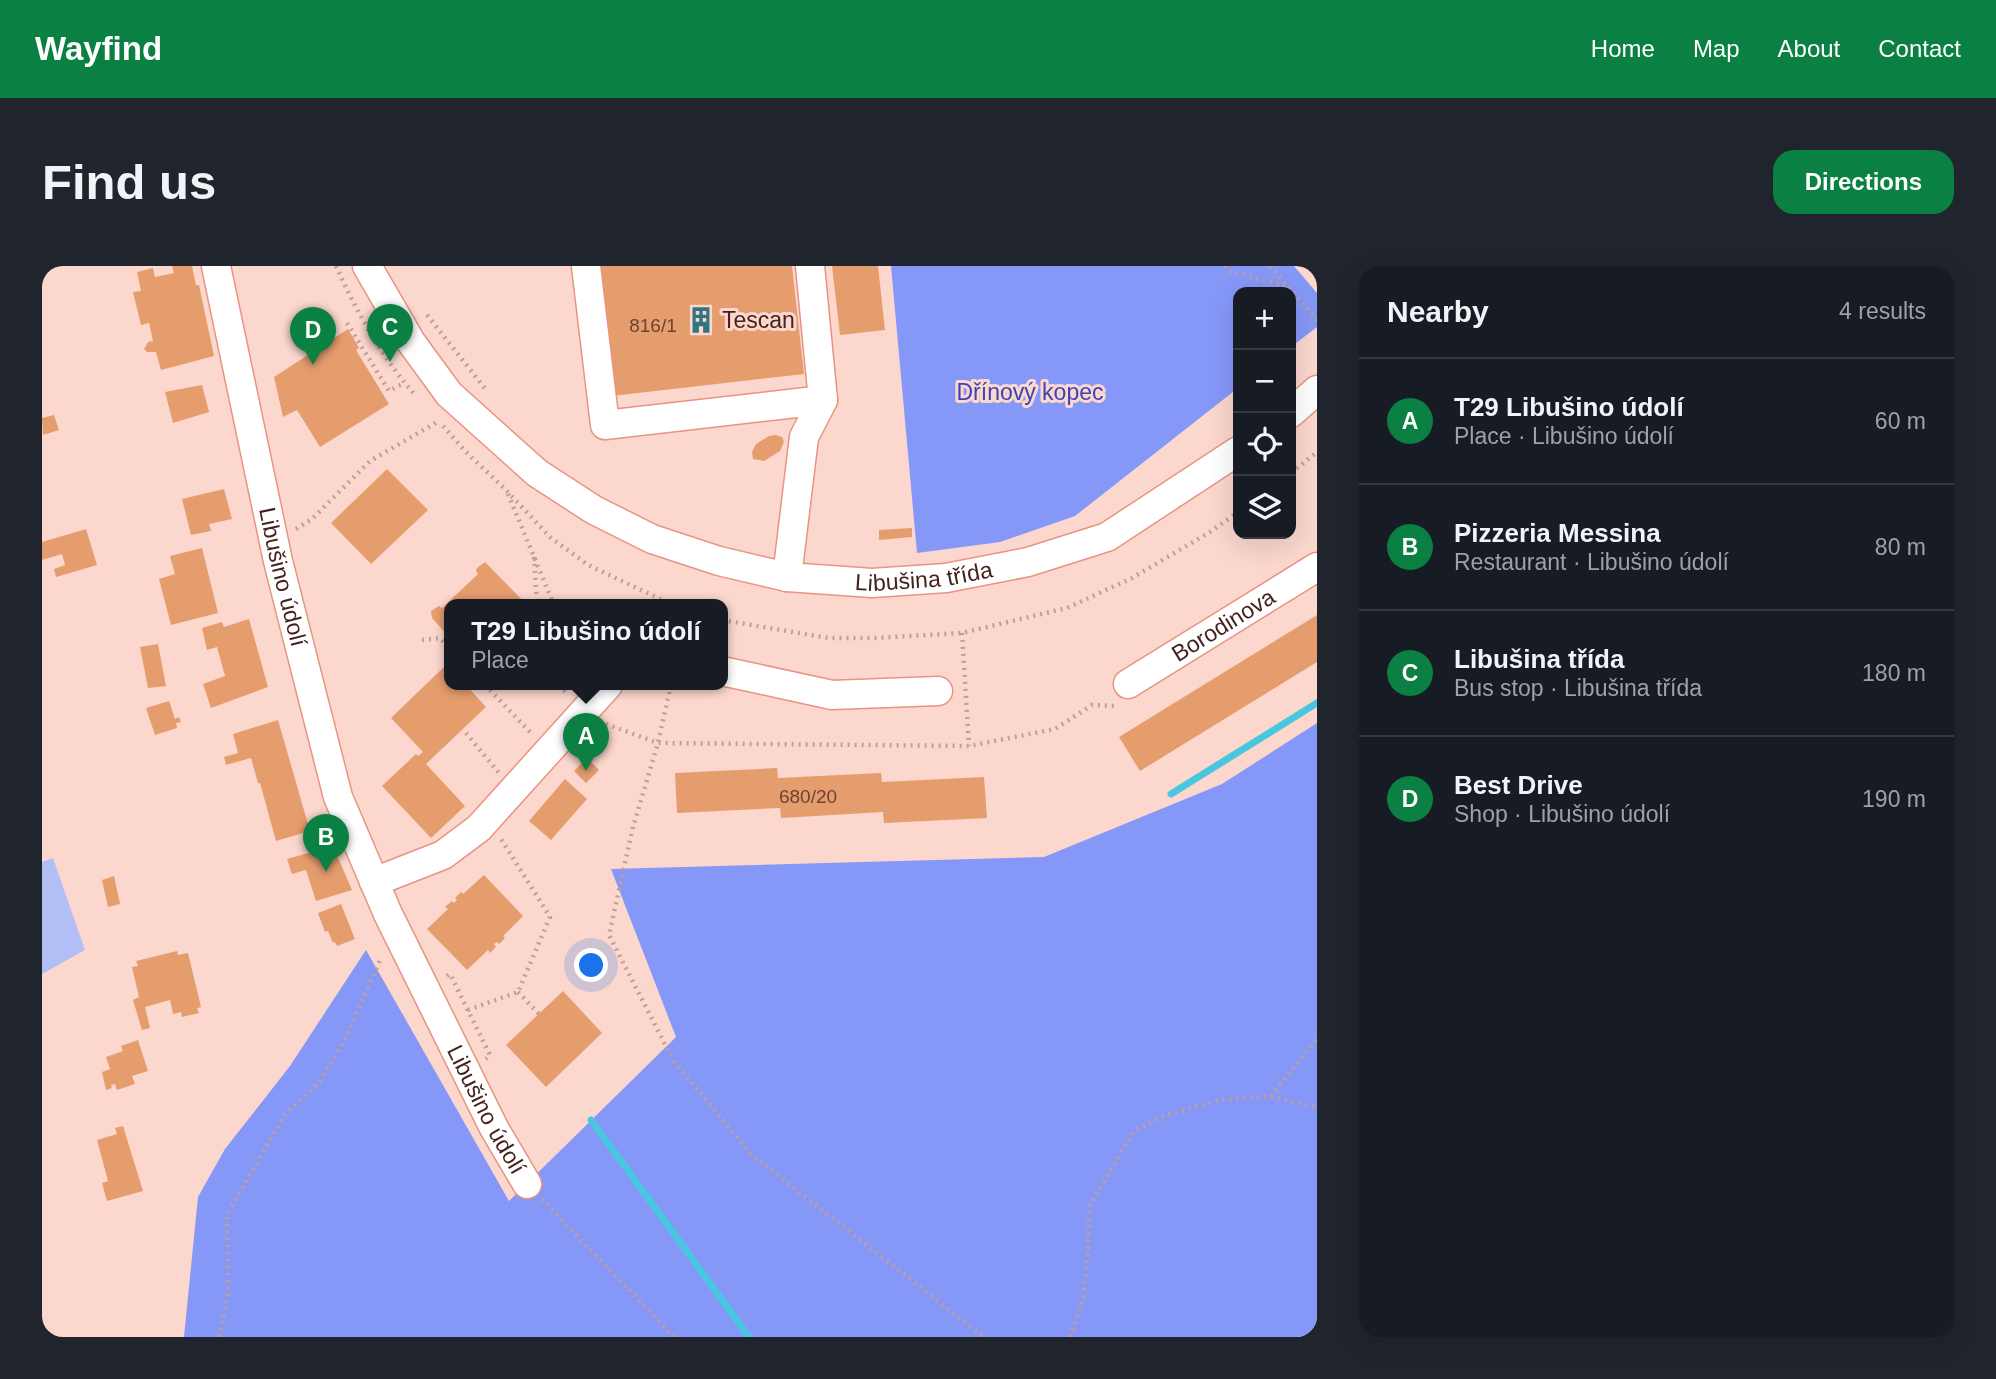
<!DOCTYPE html>
<meta charset="utf-8">
<style>
body{margin:0;font-family:Helvetica,sans-serif;background:#20242c;color:#f1f3f6}
.controls{position:absolute;right:21px;top:21px;display:grid;overflow:hidden;border-radius:14px;box-shadow:0 7px 28px #0002}
.controls button{width:63px;height:63px;display:grid;place-items:center;padding:0;border:0;border-bottom:2px solid #363941;background:#171b24;color:#f1f3f6;font:35px sans-serif}
.you{position:absolute;left:550px;top:700px;width:24px;height:24px;margin:-18px;border:5px solid #fff;border-radius:50%;background:#1a73e8;box-shadow:0 0 0 10px #1a73e833}
.badge{display:grid;place-items:center;width:46px;height:46px;border-radius:50%;background:#0b8043;color:#fff;font-size:23px;font-weight:700}
.pin{position:absolute;translate:-50% -58px;filter:drop-shadow(0 2px 4px #0008)}
.pin::after{content:'';position:absolute;top:37px;width:24px;height:21px;background:inherit;clip-path:polygon(0 0,100% 0,50% 100%)}
.popup{position:absolute;left:402px;top:333px;width:284px;height:91px;box-sizing:border-box;display:grid;place-content:center;border-radius:14px;background:#171b24;filter:drop-shadow(0 2px 5px #0005);font-size:23px;white-space:nowrap;color:#9ea1a6}
.popup b{font-size:26px;color:#f1f3f6}
.popup::after{content:'';position:absolute;left:50%;top:100%;margin-left:-14px;border:14px solid transparent;border-top-color:#171b24}
.list{margin:0;padding:0;list-style:none}
h2{display:flex;justify-content:space-between;align-items:center;height:91px;margin:0;padding:0 28px;font-size:30px}
h2 small{font-size:23px;font-weight:400;color:#9ea1a6}
.list li{display:grid;grid-template-columns:46px 1fr auto;gap:21px;align-items:center;box-sizing:border-box;height:126px;padding:0 28px;border-top:2px solid #363941}
.list b{display:block;font-size:26px;white-space:nowrap}
.list p{margin:0;font-size:23px;white-space:nowrap;color:#9ea1a6}
.list em{font-size:23px;font-style:normal;color:#9ea1a6}
.icon{flex:none;width:38px;height:38px;fill:none;stroke:currentColor;stroke-width:2;stroke-linecap:round;stroke-linejoin:round}
.map{position:relative;flex:none;width:1275px;height:1071px;overflow:hidden;border-radius:21px}
header{display:flex;align-items:center;gap:42px;box-sizing:border-box;height:98px;padding:0 35px;background:#0b8043;color:#fff}
header strong{font-size:33px}
nav{display:flex;gap:38px;margin-inline-start:auto;font-size:24px}
.intro{display:flex;align-items:center;justify-content:space-between;box-sizing:border-box;height:168px;padding:0 42px}
h1{margin:0;font-size:49px}
.button{padding:18px 32px;border-radius:21px;background:#0b8043;color:#fff;font-size:24px;font-weight:700}
main{display:flex;gap:42px;padding:0 42px}
aside{flex:1;background:#171b24;border-radius:21px;box-shadow:0 7px 28px #0002}
.map>svg:first-child{display:block}
.green{fill:#b2bff7}
.forest{fill:#8598f8}
.lines{fill:none;stroke-linecap:round;stroke-linejoin:round}
.stream{stroke:#49c7e1;stroke-width:7}
.building{fill:#e69d6e}
.minor-casing{stroke:#e89480;stroke-width:31}
.path{stroke:#c29f96;stroke-width:4.5;stroke-dasharray:2 5;stroke-linecap:butt}
.minor{stroke:#fff;stroke-width:28}
.labels{text-anchor:middle;dominant-baseline:central;stroke-width:6;stroke-linejoin:round;paint-order:stroke}
.number-label{font-size:19px;fill:#6d4230}
.poi-label{font-size:23px;fill:#45231c;stroke:#fbd7ce;text-anchor:start}
.park-label{font-size:23px;fill:#3c45b3;stroke:#fbd7ce}
.street-label{font-size:23px;fill:#45231c;stroke:#fbd7ce}
</style>
<header>
<strong>Wayfind</strong>
<nav><a>Home</a><a>Map</a><a>About</a><a>Contact</a></nav>
</header>
<div class="intro"><h1>Find us</h1><a class="button">Directions</a></div>
<main>
<div class="map">
<svg width="1275" height="1071" viewBox="0 0 1275 1071">
<rect width="100%" height="100%" fill="#fbd7ce"/>
<path class="green" d="M11 592 43 684 0 708V596Z"/>
<path class="forest" d="M849 0H1252L1275 27V61L1249 81V26H1196V122L1033 250 958 276 875 287Z
M1275 457V1071H142L156 931 183 883 248 800 324 684 467 935 634 771 569 603 1002 591 1180 518Z"/>
<g class="lines">
<path class="stream" d="M1129 528 1275 437
M549 854 707 1071"/>
</g>
<path class="building" d="M130 0H150L154 19H157L172 90 119 104 114 86H105L102 83 106 76 111 75 107 57 99 59 91 26 99 25 95 6 111 2 113 11 132 7Z
M555 0H750L762 108 570 130Z
M790 0H836L843 64 798 69Z
M306 63 317 82 314 84 347 138 278 181 255 144 241 151 232 111Z
M160 119 167 146 131 157 123 126Z
M12 149 17 164 1 169 0 152Z
M734 169 740 171 742 176 738 185 722 195 711 193 710 186 714 178 727 170Z
M345 203 386 244 329 298 289 257Z
M182 223 190 253 167 258 169 265 149 269 140 233Z
M870 262V271L837 274V264Z
M44 263 55 299 14 311 12 303 23 299 20 288 0 294V276Z
M160 282 176 347 129 359 117 313 133 308 128 290Z
M443 296 485 339H407V371L390 352 389 345 397 340 400 342 436 308 434 305 435 302Z
M1275 349V396L1098 505 1077 471Z
M207 353 226 421 169 442 161 418 183 410 175 381 165 384 160 362 180 356 182 361Z
M116 378 124 420 106 422 98 381Z
M404 399 407 402V419H424L444 441 384 498 423 540 389 572 340 520 374 488 376 490 381 486 349 452Z
M127 435 133 453 137 451 139 456 134 457 135 462 113 469 104 442Z
M236 454 268 565 234 575 218 517H216L209 492 184 499 182 491 196 487 191 468Z
M545 492 557 504 544 517 532 505Z
M735 502 736 512 839 507 840 516 942 511 945 552 842 557 841 546 739 552 738 542 635 547 633 507Z
M523 513 545 533 509 574 487 555Z
M291 580 310 624 274 635 264 604 250 608 245 593Z
M442 609 481 650 461 670 463 672 457 678 455 676 452 678 454 681 448 687 446 684 425 704 385 663 406 643 403 641 410 635 412 637 415 634 413 632 419 626 421 628Z
M72 610 78 638 66 641 60 614Z
M299 638 313 673 295 680 293 676 291 677 286 665 283 666 276 647Z
M135 685 136 689 146 687 159 741 155 742 157 747 140 751 139 746 131 748 128 734 103 741 108 762 100 764 91 734 97 731 90 701 96 700 94 695Z
M521 725 560 767 504 821 464 779Z
M96 774 106 805 90 810 93 818 75 824 73 818 69 819 70 822 64 824 60 806 68 803 64 791 81 785 79 780Z
M81 860 101 925 65 935 60 917 66 915 55 874 75 868 73 862Z"/>
<g class="lines">
<defs>
<g id="minor">
<path id="s1" d="M174 0 236 295 296 531 346 648 452 862 485 918"/>
<path id="s2" d="M325 0 369 76 407 128 495 207 552 244 610 273 677 295 745 311 830 317 904 312 986 296 1065 271 1196 185"/>
<path d="M544 0 563 159 781 134"/>
<path d="M1249 147 1275 124"/>
<path d="M745 311 762 171 781 134 768 0"/>
<path d="M680 405 790 429 896 425"/>
<path id="s3" d="M1086 418 1275 301"/>
<path d="M332 616 401 589 437 562 566 419"/>
</g>
</defs>
<use href="#minor" class="minor-casing"/>
<path class="path" d="M294 0C314 45 341 93 374 130
M1183 0 1186 5 1245 20
M1228 0 1275 54
M385 49 445 125
M305 57 347 125 362 117
M401 160 424 186 464 224 508 271 546 299 631 339
M1249 207 1275 186
M466 228 512 339
M254 263 270 253 328 195 397 155
M492 291 495 339
M680 354 786 372H833L920 367 1025 342 1090 312 1168 266 1196 246
M920 367 927 480
M380 374 398 372 407 382
M443 419 489 467
M517 419 526 429
M626 419 627 427 616 477 591 561 567 669 631 794 711 890 942 1071
M564 458 616 477 927 480 1013 463 1050 439 1075 440
M424 467 457 507
M405 710 408 708 448 789 444 793
M476 726 497 748
M426 744 476 726 508 651 459 573
M1229 830 1275 772
M500 933 632 1071
M177 1071 186 1029 185 948 244 847 275 819 302 776 339 692
M1028 1071 1041 1034 1046 986 1047 941 1092 865 1122 850 1178 834 1229 830 1275 842"/>
<use href="#minor" class="minor"/>
</g>
<defs>
<symbol id="building-bare" viewBox="-9 -9 18 18"><path d="M-4-6H4V6H1V3H-1V6H-4ZM-2.5-4.3h1.7v1.8h-1.7ZM.8-4.3h1.7v1.8H.8ZM-2.5-1h1.7V.8h-1.7ZM.8-1h1.7V.8H.8Z" fill="#307584" stroke="#fbd7ce" stroke-width="2.5" paint-order="stroke"/></symbol>
</defs>
<g fill-rule="evenodd">
<use href="#building-bare" x="640" y="35" width="38" height="38"/>
</g>
<g class="labels">
<g class="number-label">
<text x="611" y="59">816/1</text>
<text x="766" y="530">680/20</text>
</g>
<g class="poi-label">
<text x="680" y="54">Tescan</text>
</g>
<g class="park-label">
<text x="988" y="126">Dřínový kopec</text>
</g>
<g class="street-label">
<text stroke="none"><textPath href="#s2" startOffset="681">Libušina třída</textPath></text>
<text stroke="none"><textPath href="#s1" startOffset="318">Libušino údolí</textPath></text>
<text stroke="none"><textPath href="#s3" startOffset="112">Borodinova</textPath></text>
<text stroke="none"><textPath href="#s1" startOffset="891">Libušino údolí</textPath></text>
</g>
</g>
</svg>
<div class="controls">
<button>+</button>
<button>−</button>
<button><svg class="icon" aria-label="locate" viewBox="0 0 24 24"><circle cx="12" cy="12" r="6"/><path d="M12 2v4M12 18v4M2 12h4M18 12h4"/></svg></button>
<button><svg class="icon" aria-label="layers" viewBox="0 0 24 24"><path d="M12 4l9 5-9 5-9-5zM3 14l9 5 9-5"/></svg></button>
</div>
<div class="you"></div>
<div class="pin badge" style="left:544px;top:505px">A</div>
<div class="popup"><b>T29 Libušino údolí</b>Place</div>
<div class="pin badge" style="left:284px;top:606px">B</div>
<div class="pin badge" style="left:348px;top:96px">C</div>
<div class="pin badge" style="left:271px;top:99px">D</div>
</div>
<aside>
<h2>Nearby<small>4 results</small></h2>
<ul class="list">
<li><span class="badge">A</span><div><b>T29 Libušino údolí</b><p>Place · Libušino údolí</p></div><em>60 m</em></li>
<li><span class="badge">B</span><div><b>Pizzeria Messina</b><p>Restaurant · Libušino údolí</p></div><em>80 m</em></li>
<li><span class="badge">C</span><div><b>Libušina třída</b><p>Bus stop · Libušina třída</p></div><em>180 m</em></li>
<li><span class="badge">D</span><div><b>Best Drive</b><p>Shop · Libušino údolí</p></div><em>190 m</em></li>
</ul>
</aside>
</main>
